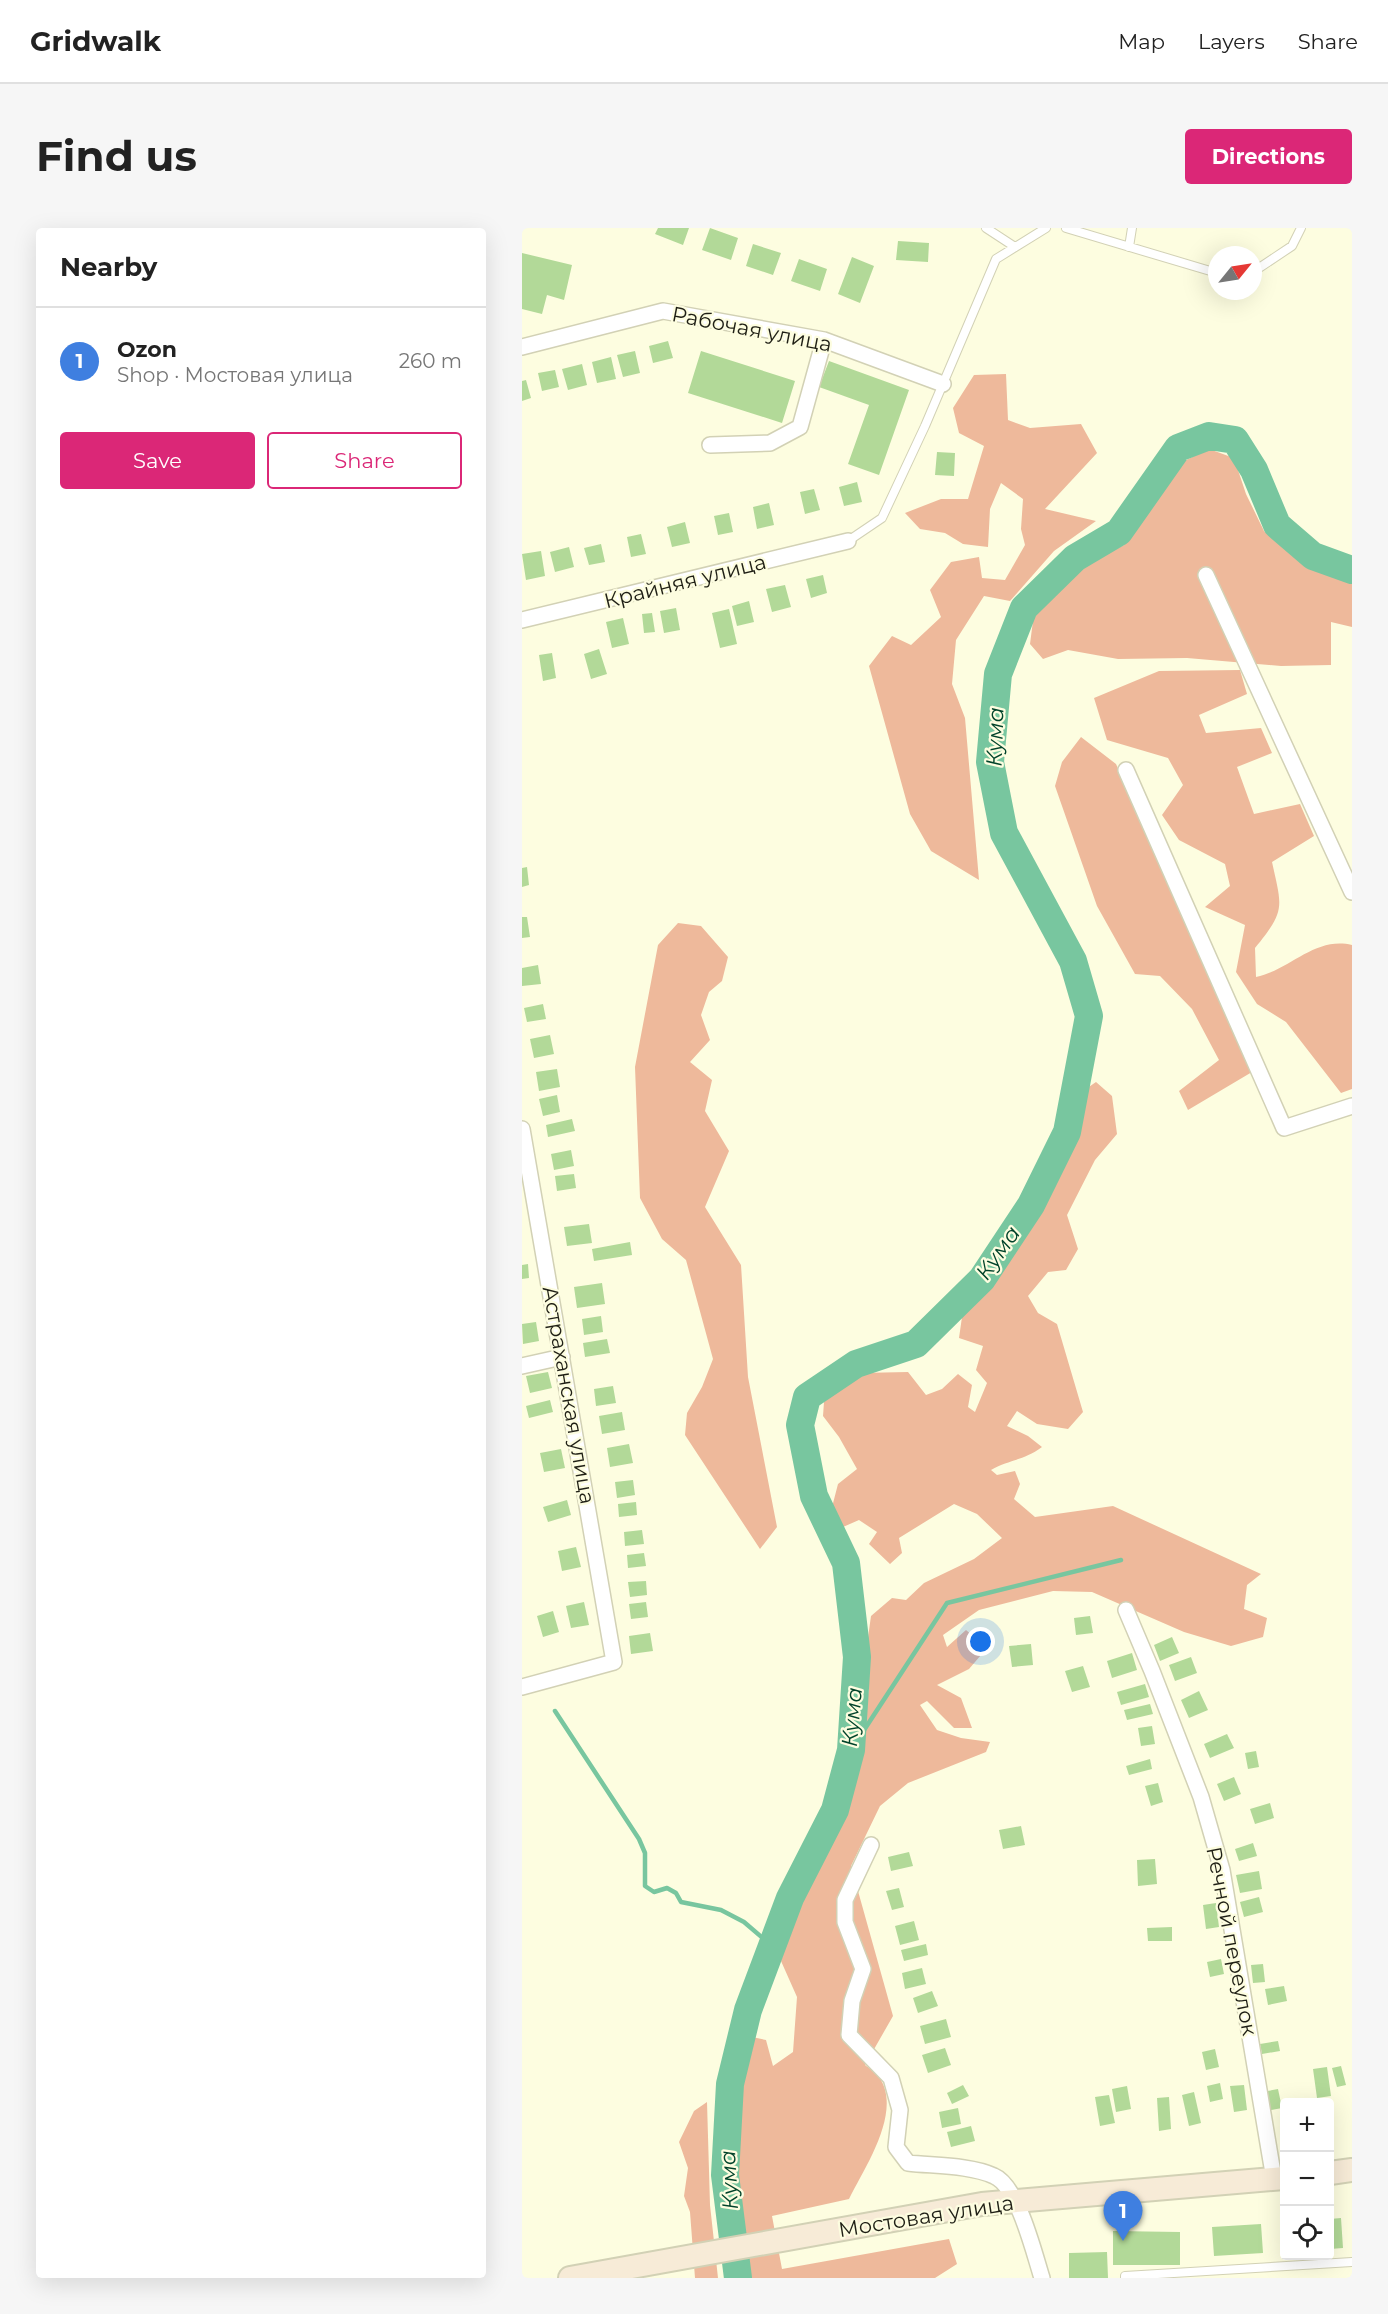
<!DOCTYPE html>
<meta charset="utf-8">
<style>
body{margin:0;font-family:Montserrat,sans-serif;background:#f6f6f6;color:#222}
.controls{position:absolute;right:18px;bottom:18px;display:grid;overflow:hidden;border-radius:6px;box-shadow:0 6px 24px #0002}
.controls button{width:54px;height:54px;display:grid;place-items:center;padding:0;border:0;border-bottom:2px solid #e0e0e0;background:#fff;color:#222;font:30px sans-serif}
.compass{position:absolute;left:686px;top:18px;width:54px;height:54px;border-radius:50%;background:#fff;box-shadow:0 6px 24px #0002;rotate:60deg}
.you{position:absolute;left:459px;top:1414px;width:21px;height:21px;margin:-15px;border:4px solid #fff;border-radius:50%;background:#1a73e8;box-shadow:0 0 0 9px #1a73e833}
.badge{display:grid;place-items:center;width:39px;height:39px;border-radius:50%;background:#db2777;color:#fff;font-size:20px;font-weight:700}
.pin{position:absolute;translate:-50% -50px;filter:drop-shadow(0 2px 3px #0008)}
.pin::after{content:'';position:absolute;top:32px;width:21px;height:18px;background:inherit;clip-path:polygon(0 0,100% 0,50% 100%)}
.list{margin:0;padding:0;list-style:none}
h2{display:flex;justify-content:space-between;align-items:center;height:78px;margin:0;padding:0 24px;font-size:26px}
h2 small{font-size:20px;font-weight:400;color:#767676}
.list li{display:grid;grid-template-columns:39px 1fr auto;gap:18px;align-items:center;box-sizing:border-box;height:108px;padding:0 24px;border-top:2px solid #e0e0e0}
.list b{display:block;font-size:22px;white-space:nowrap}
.list p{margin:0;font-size:20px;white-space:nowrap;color:#767676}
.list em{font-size:20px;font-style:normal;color:#767676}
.actions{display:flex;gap:12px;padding:18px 24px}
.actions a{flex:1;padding:14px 0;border:2px solid #db2777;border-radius:6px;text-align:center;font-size:21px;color:#db2777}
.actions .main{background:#db2777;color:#fff}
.icon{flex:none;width:33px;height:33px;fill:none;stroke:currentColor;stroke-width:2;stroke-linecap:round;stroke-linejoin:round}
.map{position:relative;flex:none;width:830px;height:2050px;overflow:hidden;border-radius:6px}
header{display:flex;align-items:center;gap:36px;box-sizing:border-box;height:84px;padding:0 30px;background:#fff;border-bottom:2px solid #e0e0e0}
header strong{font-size:28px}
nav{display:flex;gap:33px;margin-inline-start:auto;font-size:21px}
.intro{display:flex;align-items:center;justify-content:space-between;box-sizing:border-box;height:144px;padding:0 36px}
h1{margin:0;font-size:42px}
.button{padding:15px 27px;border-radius:6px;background:#db2777;color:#fff;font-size:21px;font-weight:700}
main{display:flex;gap:36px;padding:0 36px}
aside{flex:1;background:#fff;border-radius:6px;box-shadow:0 6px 24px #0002}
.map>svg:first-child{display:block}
.green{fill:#eeb99b}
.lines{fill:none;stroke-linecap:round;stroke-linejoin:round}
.stream{stroke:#78c69f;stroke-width:4.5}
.river{stroke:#78c69f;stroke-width:28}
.building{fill:#b2d998}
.lane-casing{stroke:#d2d1b5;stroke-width:10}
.street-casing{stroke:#d2d1b5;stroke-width:18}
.secondary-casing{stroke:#d2d1b5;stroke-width:26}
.lane{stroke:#fff;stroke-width:8}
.street{stroke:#fff;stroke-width:15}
.secondary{stroke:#f7ebd7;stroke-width:22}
.labels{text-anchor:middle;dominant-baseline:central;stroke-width:4.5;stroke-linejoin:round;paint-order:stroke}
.street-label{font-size:21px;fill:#1f1f15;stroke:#fdfde0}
.water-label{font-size:22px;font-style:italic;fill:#00432a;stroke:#fdfde0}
</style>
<header>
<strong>Gridwalk</strong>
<nav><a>Map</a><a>Layers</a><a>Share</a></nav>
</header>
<div class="intro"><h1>Find us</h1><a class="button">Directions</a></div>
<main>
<aside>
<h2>Nearby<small></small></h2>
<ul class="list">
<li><span class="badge" style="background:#3f7fe0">1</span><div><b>Ozon</b><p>Shop · Мостовая улица</p></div><em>260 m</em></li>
</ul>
<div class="actions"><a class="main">Save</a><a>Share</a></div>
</aside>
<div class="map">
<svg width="830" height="2050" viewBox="0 0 830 2050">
<rect width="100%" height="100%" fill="#fdfde0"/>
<path class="green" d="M484 146 486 192 508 200 559 196 575 225 523 281 574 293 532 323 488 373 462 368 434 412 430 456 443 490 457 652 409 623 388 586 347 438 370 408 389 417 419 389 408 362 429 334 457 329 460 350 483 352 503 317 499 301 501 271 479 255 468 281 466 319 441 316 423 305 398 301 383 285 419 271H446L462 218 437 205 431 180 452 147Z
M687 221 712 230 724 266 742 303 780 335 830 352V399L809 394V437L759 438 665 430 596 431 546 422 521 431 508 416 512 385 566 335 602 317 656 236Z
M718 442 725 466 677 487 684 505 739 500 750 525 715 539 732 586 778 576 792 608 750 634C760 680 764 682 733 720L734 749C768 742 793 708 830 717V861L819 865 764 794 735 776 714 744 723 697 683 679 708 658 703 636 657 612 640 587 661 557 646 530 585 512 572 470 637 443Z
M559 509 594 536 730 844 666 882 657 863 697 832 670 781 638 748 613 746 575 678 533 558 540 534Z
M156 695 179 698 206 729 200 753 187 764 179 787 188 812 168 834 190 852 183 883 207 923 183 979 219 1037 226 1149 255 1299 238 1321 163 1207 165 1185 180 1159 191 1131 164 1032 140 1011 118 970 113 839 136 717Z
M574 854 590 868 595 906 573 932 545 987 556 1021 544 1042 526 1044 506 1068 516 1085 535 1096 561 1184 546 1201 515 1196 495 1183 485 1198 506 1208 520 1219C501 1233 488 1231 469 1242L475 1247 493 1243 498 1256 492 1271 513 1289 591 1278 739 1346 725 1357 722 1381 745 1390 741 1409 709 1418 662 1404 570 1364 531 1363 457 1382 421 1407 425 1419 444 1402 465 1420 447 1441 415 1457 439 1470 450 1500H432L405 1473 398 1477 415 1502 439 1510 468 1514 464 1524 386 1555 358 1578 329 1638 371 1788 343 1837C347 1840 354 1844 357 1849 381 1883 343 1939 327 1971L250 1988 260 2041 427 2011 435 2036 413 2050H226L217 1973V1872L220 1824 230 1809 244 1812 251 1838 271 1824 275 1769 259 1733 276 1679 322 1584 336 1526 347 1461 344 1424 349 1388 370 1370 384 1372 402 1355 452 1331 480 1310 455 1286 432 1276 377 1310 380 1325 368 1336 347 1316 355 1304 337 1292 321 1299 309 1283 316 1256 335 1241 317 1209 301 1188 302 1174 338 1145 386 1144 404 1167 420 1161 436 1146 450 1157 446 1179 453 1184 465 1155 454 1142 461 1118 437 1110 440 1089 465 1060 519 984 552 918 561 863Z
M185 1874 188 1977 196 2050H173L168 1984 162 1968 166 1940 157 1914 172 1883Z"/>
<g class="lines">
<path class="stream" d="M33 1483 117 1611 123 1625V1658L132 1664 145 1660 154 1665 159 1674 199 1682 222 1694 250 1718
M329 1522 425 1375 599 1332"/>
<path class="river" d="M216 2050 203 1947 208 1856 226 1782 268 1670 313 1582 329 1522 335 1429 324 1335 292 1268 278 1197 285 1169 334 1136 394 1116 460 1051 509 977 545 904 567 788 551 733 482 605 468 534 476 446 502 380 553 330 597 304 656 220 687 208 713 212 732 242 755 297 791 328 830 342"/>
</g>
<path class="building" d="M136 0H167L161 17 133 6Z
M188 0 216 10 209 32 180 22Z
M376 13 407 15 406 34 374 32Z
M231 16 259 25 251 47 224 38Z
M0 25 50 37 42 72 25 67 20 86 0 81Z
M330 29 352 38 338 75 316 66Z
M277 31 305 41 298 63 269 53Z
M146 113 151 130 131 135 127 118Z
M113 123 118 145 101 149 95 127Z
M179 123 273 153 260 195 166 165Z
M89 129 94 151 75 155 70 134Z
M307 133 387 162 357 247 326 236 347 177 297 159Z
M60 136 65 157 46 162 40 141Z
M33 142 37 159 20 163 16 145Z
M4 152 9 170 0 173V153Z
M415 224 433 225 432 248 413 247Z
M335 254 340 274 322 278 317 259Z
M292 261 298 282 283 286 278 264Z
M247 275 252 297 235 301 231 279Z
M207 285 211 304 196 307 192 288Z
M163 294 168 315 150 319 145 299Z
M119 306 124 326 109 329 105 309Z
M79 316 83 334 67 337 62 320Z
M47 319 52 339 33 344 28 324Z
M19 323 23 348 4 352 0 326Z
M301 347 305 365 289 370 284 351Z
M263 357 269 379 250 384 244 361Z
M227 373 232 394 215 398 210 378Z
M154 380 158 402 142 405 138 383Z
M207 381 215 416 198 420 190 385Z
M130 385 133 404 122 405 120 386Z
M101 390 107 416 90 420 84 394Z
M77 421 85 446 69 451 62 426Z
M30 425 34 450 21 453 17 427Z
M5 639 7 657 0 659V640Z
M0 689H5L8 709 0 710Z
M16 737 19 756 0 758V740Z
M21 776 24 791 5 794 2 780Z
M28 807 32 826 12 830 8 811Z
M35 841 38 859 17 863 14 844Z
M35 867 38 884 21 888 17 871Z
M50 891 53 903 26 909 24 897Z
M49 922 52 938 32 942 29 926Z
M52 946 54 960 35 963 33 948Z
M67 996 70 1015 45 1018 42 999Z
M108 1014 110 1027 72 1033 70 1021Z
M6 1036 7 1050 0 1051V1037Z
M80 1055 83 1076 55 1080 52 1059Z
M79 1088 81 1104 62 1107 60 1091Z
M14 1094 17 1113 1 1116 0 1096Z
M85 1111 88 1125 63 1129 61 1115Z
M26 1144 30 1160 8 1165 4 1148Z
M91 1158 94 1175 74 1178 72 1161Z
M28 1172 31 1184 7 1190 4 1178Z
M100 1184 103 1202 80 1206 77 1188Z
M107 1216 111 1235 88 1239 85 1220Z
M39 1221 43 1240 22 1244 18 1225Z
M111 1252 113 1267 95 1270 93 1254Z
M45 1272 49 1287 26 1294 21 1279Z
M114 1274 115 1287 97 1289 96 1276Z
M120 1302 122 1316 103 1318 102 1304Z
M54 1319 59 1339 40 1343 36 1323Z
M122 1325 124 1338 106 1340 105 1327Z
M124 1353 125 1367 108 1369 106 1354Z
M62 1374 67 1397 49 1400 44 1378Z
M124 1374 126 1389 109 1391 107 1376Z
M31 1383 37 1404 21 1409 15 1388Z
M568 1388 571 1405 554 1407 552 1390Z
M128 1405 131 1423 109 1426 107 1408Z
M650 1409 657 1425 638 1433 632 1417Z
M509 1416 511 1437 490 1439 487 1418Z
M610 1425 615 1442 590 1450 585 1433Z
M669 1429 675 1445 653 1453 647 1437Z
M561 1438 568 1459 550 1464 543 1443Z
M623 1456 627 1469 599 1477 595 1464Z
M677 1463 686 1482 667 1490 659 1472Z
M628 1476 631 1486 605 1492 602 1482Z
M630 1498 633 1516 619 1518 616 1500Z
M705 1506 712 1520 688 1530 682 1516Z
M734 1523 737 1539 726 1541 723 1525Z
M628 1531 630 1541 607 1547 604 1538Z
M712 1549 719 1566 702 1573 695 1556Z
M636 1555 641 1574 629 1578 623 1558Z
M748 1575 752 1590 733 1596 728 1581Z
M499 1598 503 1617 481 1621 477 1602Z
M731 1615 735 1628 717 1633 713 1621Z
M387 1624 391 1638 369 1643 366 1629Z
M633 1631 635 1656 616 1658 615 1632Z
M737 1643 740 1661 718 1665 714 1647Z
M377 1660 382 1679 370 1682 364 1663Z
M737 1669 741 1684 722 1689 718 1674Z
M694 1675 697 1699 684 1701 681 1677Z
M392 1693 397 1712 378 1717 373 1698Z
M650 1699V1713H626L625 1700Z
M404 1716 406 1727 382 1733 379 1722Z
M699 1731 702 1746 688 1749 685 1734Z
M741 1736 743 1754 731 1755 729 1737Z
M400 1740 404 1756 383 1761 380 1745Z
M762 1758 765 1773 746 1777 743 1761Z
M410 1763 416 1778 396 1785 391 1770Z
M424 1791 429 1809 403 1816 398 1798Z
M756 1813 758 1823 740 1826 738 1816Z
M423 1820 429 1837 406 1845 400 1827Z
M693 1821 697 1839 684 1842 680 1824Z
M819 1838 824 1857 815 1859 810 1840Z
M805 1839 809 1868 795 1870 791 1841Z
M698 1855 701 1871 688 1874 685 1858Z
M441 1857 447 1868 430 1876 425 1865Z
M722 1857 725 1882 712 1884 708 1858Z
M605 1858 609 1881 594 1884 590 1861Z
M756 1861 760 1880 744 1883 740 1864Z
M672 1864 679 1895 667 1898 660 1867Z
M587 1867 593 1895 578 1898 573 1869Z
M647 1869 649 1901 637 1903 635 1870Z
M436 1880 439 1896 420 1900 417 1884Z
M449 1898 453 1913 429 1919 425 1904Z
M819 1990 821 2020 808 2021V1991Z
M739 1996 741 2025 692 2028 690 1999Z
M591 2003 658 2004V2037H591Z
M585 2024 586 2050H547V2025Z"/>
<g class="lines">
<defs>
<path id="lane" d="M464 0 493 19
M544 0 695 45
M607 19 610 0
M731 44 770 18 779 0
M326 313 360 290 403 198 474 31 524 0
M603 2050V2048L830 2034"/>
<path id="street" d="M0 119 141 83 302 112 421 156
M188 217 248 215 278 199 302 112
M684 347 830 664
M0 392 326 313
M604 542 762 900 830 878
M0 901 92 1434 0 1459
M0 1138 40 1129
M604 1382 630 1443 679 1569 700 1642 752 1951
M349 1617 323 1672V1694L341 1741 330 1773 327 1807 369 1850 378 1882 374 1919 386 1935C412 1938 448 1937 472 1948 496 1958 512 2025 520 2050"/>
<path id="secondary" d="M808 1945 830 1942
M48 2050 460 1976 762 1950"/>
</defs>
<use href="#lane" class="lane-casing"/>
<use href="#street" class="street-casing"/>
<use href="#secondary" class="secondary-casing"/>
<use href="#lane" class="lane"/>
<use href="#street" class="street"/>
<use href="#secondary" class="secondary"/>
</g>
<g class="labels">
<g class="street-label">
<text transform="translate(230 101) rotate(11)">Рабочая улица</text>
<text transform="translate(163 353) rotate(-14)">Крайняя улица</text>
<text transform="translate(47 1167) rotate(80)">Астраханская улица</text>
<text transform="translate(710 1713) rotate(79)">Речной переулок</text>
<text transform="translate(404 1988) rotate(-9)">Мостовая улица</text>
</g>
<g class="water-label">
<text transform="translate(473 509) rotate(-88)">Кума</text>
<text transform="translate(476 1025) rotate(-55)">Кума</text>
<text transform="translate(330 1489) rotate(-85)">Кума</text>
<text transform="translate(207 1952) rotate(-93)">Кума</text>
</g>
</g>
</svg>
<div class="controls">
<button>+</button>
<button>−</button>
<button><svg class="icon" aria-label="locate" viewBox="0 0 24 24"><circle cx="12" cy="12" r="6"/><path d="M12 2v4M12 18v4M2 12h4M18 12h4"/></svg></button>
</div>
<svg class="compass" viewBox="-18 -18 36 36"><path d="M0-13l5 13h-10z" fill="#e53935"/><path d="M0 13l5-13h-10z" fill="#767676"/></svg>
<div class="you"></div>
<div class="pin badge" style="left:601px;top:2013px;background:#3f7fe0">1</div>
</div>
</main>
